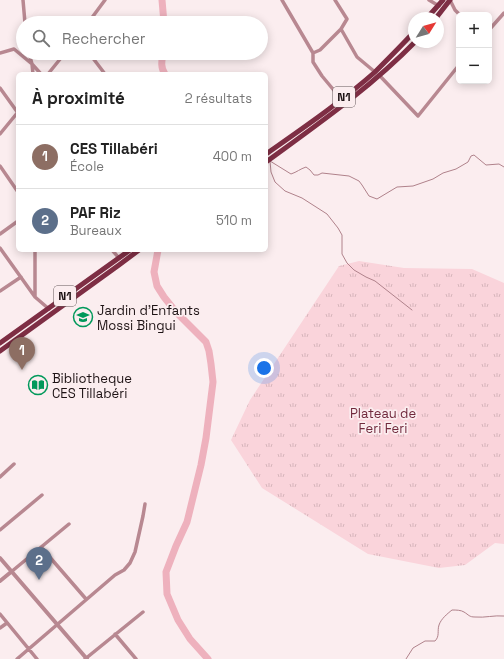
<!DOCTYPE html>
<html lang="fr">
<meta charset="utf-8">
<style>
body{margin:0;font-family:"Space Grotesk",sans-serif;background:#f2f2f2;color:#222}
.controls{position:absolute;right:12px;top:12px;display:grid;overflow:hidden;border-radius:6px;box-shadow:0 2px 10px #0003}
.controls button{width:36px;height:36px;display:grid;place-items:center;padding:0;border:0;border-bottom:1px solid #e0e0e0;background:#fff;color:#222;font:20px sans-serif}
.compass{position:absolute;left:408px;top:12px;width:36px;height:36px;border-radius:50%;background:#fff;box-shadow:0 2px 10px #0003;rotate:53deg}
.you{position:absolute;left:264px;top:368px;width:14px;height:14px;margin:-10px;border:3px solid #fff;border-radius:50%;background:#1a73e8;box-shadow:0 0 0 6px #1a73e833}
.badge{display:grid;place-items:center;width:26px;height:26px;border-radius:50%;background:#111827;color:#fff;font-size:13px;font-weight:700}
.pin{position:absolute;translate:-50% -33px;filter:drop-shadow(0 1px 2px #0008)}
.pin::after{content:'';position:absolute;top:21px;width:14px;height:12px;background:inherit;clip-path:polygon(0 0,100% 0,50% 100%)}
.list{margin:0;padding:0;list-style:none}
h2{display:flex;justify-content:space-between;align-items:center;height:52px;margin:0;padding:0 16px;font-size:17px}
h2 small{font-size:13px;font-weight:400;color:#767676}
.list li{display:grid;grid-template-columns:26px 1fr auto;gap:12px;align-items:center;box-sizing:border-box;height:64px;padding:0 16px;border-top:1px solid #e0e0e0}
.list b{display:block;font-size:15px;white-space:nowrap}
.list p{margin:0;font-size:13px;white-space:nowrap;color:#767676}
.list em{font-size:13px;font-style:normal;color:#767676}
.icon{flex:none;width:22px;height:22px;fill:none;stroke:currentColor;stroke-width:2;stroke-linecap:round;stroke-linejoin:round}
.map{position:relative;flex:none;width:504px;height:659px;overflow:hidden}
.search{position:absolute;background:#fff;box-shadow:0 2px 10px #0003;left:16px;top:16px;width:252px;height:44px;display:flex;align-items:center;gap:10px;box-sizing:border-box;padding:0 14px;border-radius:22px;color:#767676;font-size:15px}
.panel{position:absolute;background:#fff;box-shadow:0 2px 10px #0003;left:16px;top:72px;width:252px;height:180px;border-radius:6px}
.map>svg:first-child{display:block}
.park{fill:url(#park-tufts)}
.lines{fill:none;stroke-linecap:round;stroke-linejoin:round}
.stream{stroke:#b0828b;stroke-width:1}
.river{stroke:#eeb1bd;stroke-width:7}
.minor{stroke:#b88891;stroke-width:3.5}
.tertiary{stroke:#b88891;stroke-width:4}
.primary{stroke:#7e2e44;stroke-width:5}
.labels{text-anchor:middle;dominant-baseline:central;stroke-width:3.5;stroke-linejoin:round;paint-order:stroke}
.shield{fill:#fbedef;stroke:#605456;stroke-width:1}
.shield-label{font-size:12px;font-weight:bold;fill:#1e1315}
.poi-label{font-size:13px;fill:#1e1315;stroke:#fbedef;text-anchor:start}
.park-label{font-size:13px;fill:#712a3d;stroke:#fbedef}
</style>
<div class="map">
<svg width="504" height="659" viewBox="0 0 504 659">
<defs>
<pattern id="park-tufts" width="24" height="20" patternUnits="userSpaceOnUse"><rect width="24" height="20" fill="#fad4db"/><path d="M3 7l-1-3M5 7V3M7 7l1-3M15 17l-1-3M17 17v-4M19 17l1-3" fill="none" stroke="#d6b5bb"/></pattern>
</defs>
<rect width="100%" height="100%" fill="#fbedef"/>
<path class="park" d="M359 261 404 268 472 269 504 283V544L495 543 465 565 439 568 368 554 262 488 231 440 250 400 339 266Z"/>
<g class="lines">
<path class="stream" d="M270 161 291 174C297 172 300 169 306 167L310 170 314 175H318L322 173 349 176 359 181 362 185 369 196 377 199 397 187 413 186 433 179 443 173 456 169 468 162 471 156 474 155 486 165 499 164 504 167
M270 161 271 172 275 182 285 191 302 198 327 214 338 228 342 235V254L347 263 354 270 366 277 375 281 412 310
M406 659 413 648 425 641H435C440 636 437 631 439 625 441 619 447 614 452 610 456 610 461 610 464 612 469 615 469 617 475 617 485 618 494 615 504 616"/>
<path class="river" d="M162 0 164 23
M163 53C162 60 160 67 165 74
M158 250 154 272 157 286 164 297 176 312 206 342 209 351 211 364 213 382 206 438 201 465 187 522 176 546 166 572 167 594 178 620 190 639 208 659"/>
<path class="minor" d="M23 0 25 23
M282 0 313 53V62L322 76 342 100
M335 0 347 19 341 29 357 57 375 72
M429 0 439 6
M450 0 455 10 460 15
M88 23 105 0
M489 30 504 13
M0 53 14 49 32 64 41 74
M29 53 32 64 33 74
M89 53 105 74
M313 53 320 50 341 29
M489 64V67
M48 74 65 53
M380 76 418 116 459 65
M0 88 18 113
M0 134 18 112
M0 166 18 192
M0 234 18 221
M0 248 35 297 49 309
M35 250V296
M112 250 119 258
M0 291 21 277
M0 477 14 464
M0 530 42 495
M41 547 86 599
M11 572 69 524
M0 614 37 659
M0 628 7 623
M115 634 136 659
M17 659 115 575 124 570 130 563 135 552 143 516 145 504
M85 659 143 612"/>
<path class="tertiary" d="M0 558 87 659
M0 581 11 572"/>
<path class="primary" d="M427 18 443 0
M436 18 450 0
M266 154C303 128 341 102 375 72 388 59 401 46 414 32
M266 162C318 124 370 88 415 42
M0 343 130 250
M0 351 119 265 139 250"/>
</g>
<defs>
<symbol id="school-ring" viewBox="-11 -11 22 22"><circle r="9.5" fill="#fbedef" stroke="#00985a" stroke-width="1.5"/><path d="M0-5L7-2L0 1L-7-2ZM-4 1L0 2.5L4 1V4Q0 6-4 4Z" fill="#00985a"/></symbol>
<symbol id="library-ring" viewBox="-11 -11 22 22"><circle r="9.5" fill="#fbedef" stroke="#00985a" stroke-width="1.5"/><path d="M-6-4Q-3-5.5-.7-3.5V5Q-3 3-6 4ZM6-4Q3-5.5 .7-3.5V5Q3 3 6 4Z" fill="#00985a"/></symbol>
</defs>
<g fill-rule="evenodd">
<use href="#school-ring" x="72" y="306" width="22" height="22"/>
<use href="#library-ring" x="27" y="374" width="22" height="22"/>
</g>
<g class="labels">
<g class="shield">
<rect x="333" y="87" width="22" height="20" rx="3"/>
<rect x="54" y="286" width="22" height="20" rx="3"/>
</g>
<g class="shield-label">
<text x="344" y="97">N1</text>
<text x="65" y="296">N1</text>
</g>
<g class="poi-label">
<text x="97" y="310">Jardin d’Enfants<tspan x="97" dy="15">Mossi Bingui</tspan></text>
<text x="52" y="378">Bibliotheque<tspan x="52" dy="15">CES Tillabéri</tspan></text>
</g>
<g class="park-label">
<text x="383" y="413">Plateau de<tspan x="383" dy="15">Feri Feri</tspan></text>
</g>
</g>
</svg>
<div class="controls">
<button>+</button>
<button>−</button>
</div>
<svg class="compass" viewBox="-18 -18 36 36"><path d="M0-13l5 13h-10z" fill="#e53935"/><path d="M0 13l5-13h-10z" fill="#767676"/></svg>
<div class="you"></div>
<div class="pin badge" style="left:22px;top:370px;background:#8d6e63">1</div>
<div class="pin badge" style="left:39px;top:580px;background:#5c6f8a">2</div>
<div class="search"><svg class="icon" aria-label="search" viewBox="0 0 24 24"><circle cx="10" cy="10" r="6"/><path d="M15 15l6 6"/></svg>Rechercher</div>
<section class="panel">
<h2>À proximité<small>2 résultats</small></h2>
<ul class="list">
<li><span class="badge" style="background:#8d6e63">1</span><div><b>CES Tillabéri</b><p>École</p></div><em>400 m</em></li>
<li><span class="badge" style="background:#5c6f8a">2</span><div><b>PAF Riz</b><p>Bureaux</p></div><em>510 m</em></li>
</ul>
</section>
</div>
